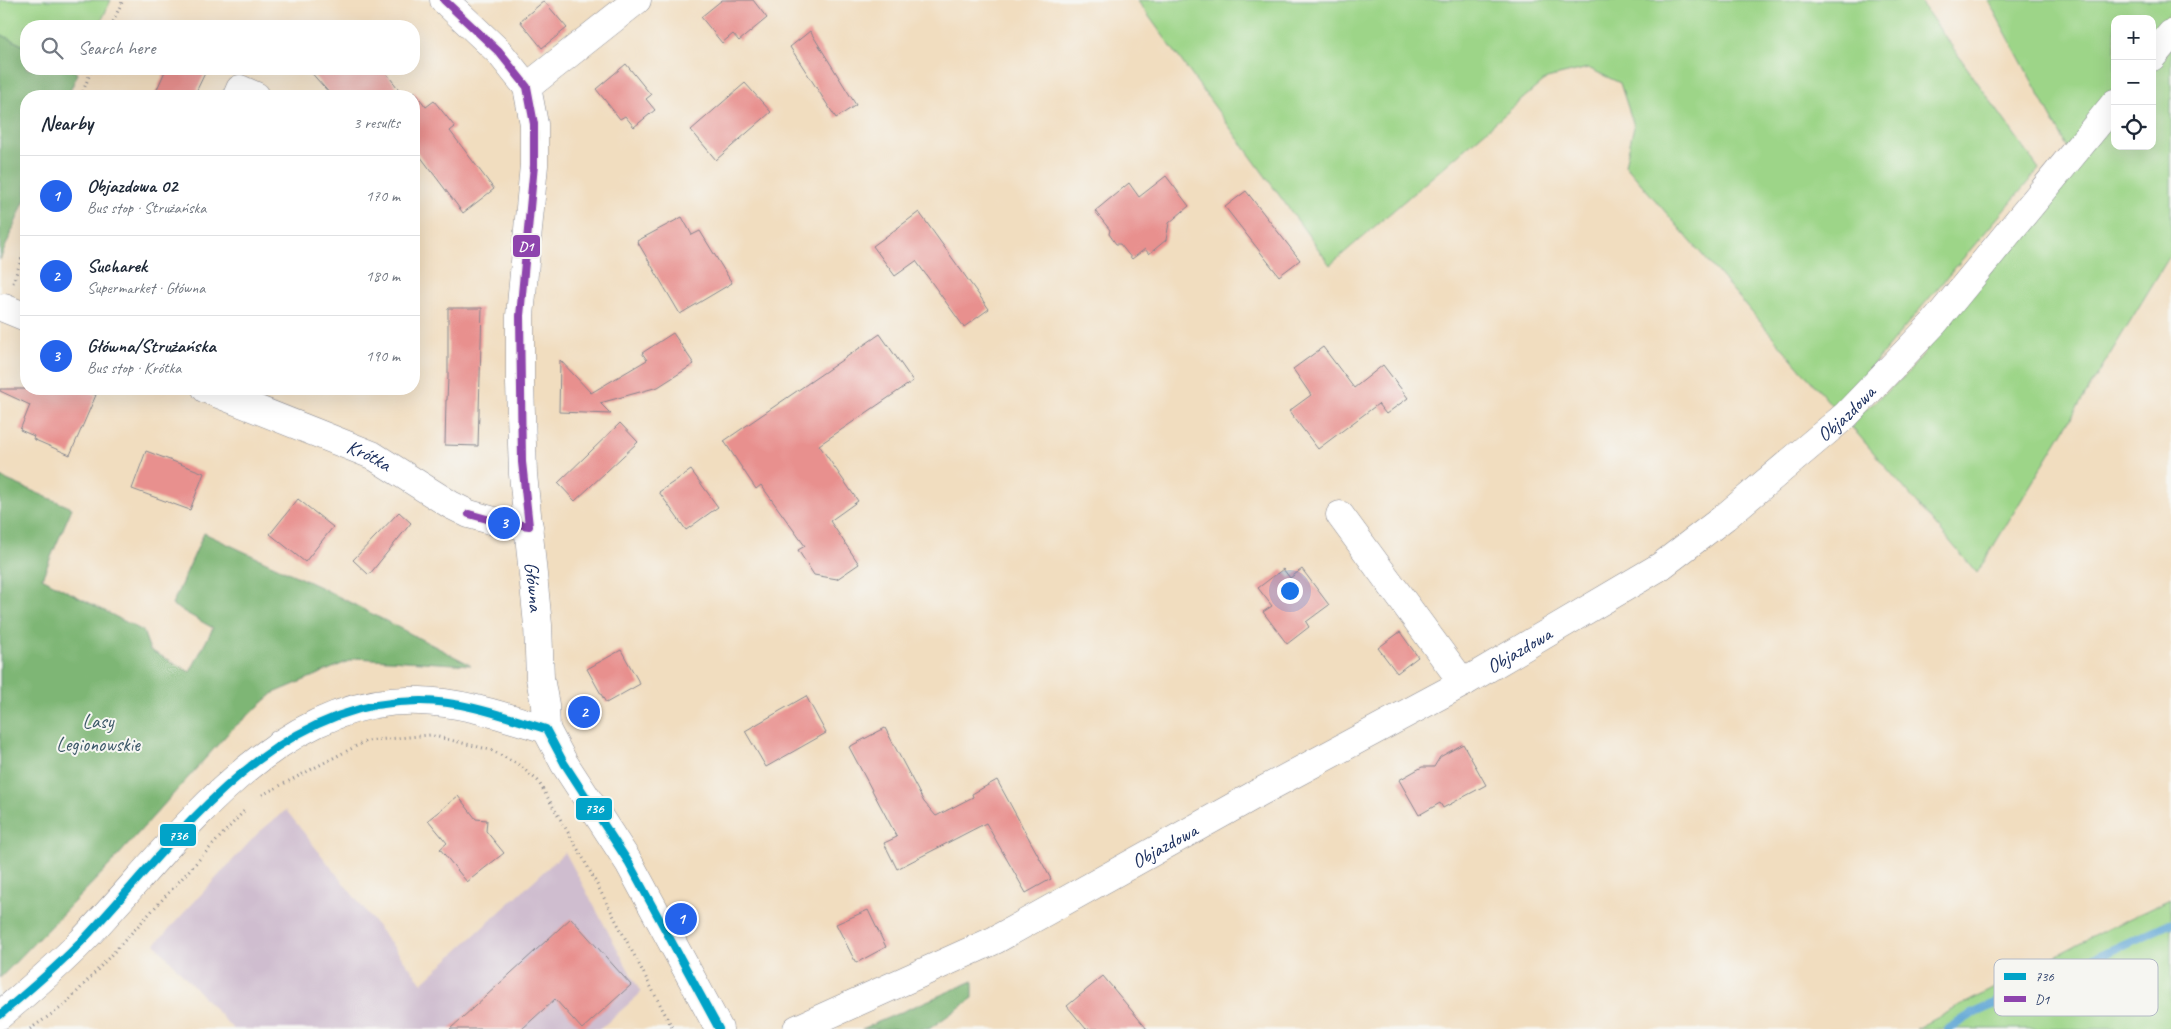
<!DOCTYPE html>
<meta charset="utf-8">
<style>
body{margin:0;font-family:Caveat,sans-serif;background:#f6f6f7;color:#1f2937}
.controls{position:absolute;right:15px;top:15px;display:grid;overflow:hidden;border-radius:10px;box-shadow:0 5px 20px #0002}
.controls button{width:45px;height:45px;display:grid;place-items:center;padding:0;border:0;border-bottom:1px solid #e0e1e3;background:#fff;color:#1f2937;font:25px sans-serif}
.you{position:absolute;left:1289px;top:590px;width:18px;height:18px;margin:-12px;border:4px solid #fff;border-radius:50%;background:#1a73e8;box-shadow:0 0 0 8px #1a73e833}
.badge{display:grid;place-items:center;width:32px;height:32px;border-radius:50%;background:#2563eb;color:#fff;font-size:16px;font-weight:700}
.pin{position:absolute;translate:-50% -50%;border:2px solid #fff;box-shadow:0 1px 5px #0006}
.list{margin:0;padding:0;list-style:none}
h2{display:flex;justify-content:space-between;align-items:center;height:65px;margin:0;padding:0 20px;font-size:21px}
h2 small{font-size:16px;font-weight:400;color:#747a83}
.list li{display:grid;grid-template-columns:32px 1fr auto;gap:15px;align-items:center;box-sizing:border-box;height:80px;padding:0 20px;border-top:1px solid #e0e1e3}
.list b{display:block;font-size:19px;white-space:nowrap}
.list p{margin:0;font-size:16px;white-space:nowrap;color:#747a83}
.list em{font-size:16px;font-style:normal;color:#747a83}
.icon{flex:none;width:28px;height:28px;fill:none;stroke:currentColor;stroke-width:2;stroke-linecap:round;stroke-linejoin:round}
.map{position:relative;flex:none;width:2171px;height:1029px;overflow:hidden}
.search{position:absolute;background:#fff;box-shadow:0 5px 20px #0002;left:20px;top:20px;width:400px;height:55px;display:flex;align-items:center;gap:12px;box-sizing:border-box;padding:0 18px;border-radius:20px;color:#747a83;font-size:19px}
.panel{position:absolute;background:#fff;box-shadow:0 5px 20px #0002;left:20px;top:90px;width:400px;height:305px;border-radius:20px}
.map>svg:first-child{display:block}
.industrial{fill:#cfbdcf}
.green{fill:#9dd588;stroke:#5c8273}
.forest{fill:#7eb674;stroke:#4c7269}
.lines{fill:none;stroke-linecap:round;stroke-linejoin:round}
.stream{stroke:#5ea6d5;stroke-width:9}
.building{fill:#e8908e}
.minor-casing{stroke:#86868e;stroke-width:29}
.major-casing{stroke:#86868e;stroke-width:29}
.path{stroke:#86868e;stroke-width:3;stroke-dasharray:1 4;stroke-linecap:butt}
.minor{stroke:#fff;stroke-width:28}
.major{stroke:#fff;stroke-width:28}
.bus-1-casing{stroke:#f6f6f2;stroke-width:11}
.bus-2-casing{stroke:#f6f6f2;stroke-width:11}
.bus-1{stroke:#01a3c8;stroke-width:8}
.bus-2{stroke:#8e44ad;stroke-width:8}
.labels{text-anchor:middle;dominant-baseline:central;stroke-width:4;stroke-linejoin:round;paint-order:stroke}
.street-label{font-size:20px;fill:#1b2f5e;stroke:#f6f6f2}
.park-label{font-size:20px;fill:#3c5868;stroke:#f6f6f2}
.key{fill:#f6f6f2;stroke:#b4bac6;stroke-width:1}
.key-label{font-size:14px;fill:#1b2f5e}
.line-badge{stroke:#f6f6f2;stroke-width:2}
.badge-label{font-size:14px;text-anchor:middle;font-weight:bold;fill:#fff}
</style>
<div class="map">
<svg width="2171" height="1029" viewBox="0 0 2171 1029">
<rect width="100%" height="100%" fill="#f6f6f2"/>
<filter id="ink" filterUnits="userSpaceOnUse"><feTurbulence type="fractalNoise" baseFrequency=".02" numOctaves="2"/><feDisplacementMap in="SourceGraphic" scale="10" xChannelSelector="R" yChannelSelector="G"/><feConvolveMatrix kernelMatrix="1 2 1 2 8 2 1 2 1" color-interpolation-filters="sRGB"/></filter>
<filter id="wash" filterUnits="userSpaceOnUse"><feTurbulence type="fractalNoise" baseFrequency=".0096" numOctaves="4" result="noise"/><feDisplacementMap in="SourceGraphic" scale="20" xChannelSelector="R" yChannelSelector="G"/><feGaussianBlur stdDeviation="1.12" result="paint"/><feColorMatrix in="noise" values="0 0 0 0 0 0 0 0 0 0 0 0 0 0 0 0 0 1.4 0 .05"/><feComposite in="paint" operator="in"/></filter>
<g filter="url(#wash)">
<rect width="100%" height="100%" fill="#f1ddbf"/>
<path class="industrial" d="M286 810 422 983 565 852 641 993 600 1029H233L155 944 258 833Z"/>
<path class="green" d="M0 0H111L99 26H26V47L0 34Z
M1137 0H1919L2039 169 1835 409 1625 165 1634 126 1620 83 1588 68 1547 78 1330 265Z
M1988 0H2171V12L2152 36V19H2115V86L2068 148Z
M2171 47V254L1977 573 1849 424 1907 374 2115 117V146H2152V71Z
M2171 899V1029H1916L2105 930Z"/>
<path class="forest" d="M0 34 26 47V69H69L78 73 68 96H26V197L0 260Z
M0 477 72 508 42 578 143 631 150 650 190 672 213 628 172 605 204 533 322 588 471 665 356 658 274 693 230 731 107 868 0 978Z
M973 981V998L929 1029H862Z"/>
<g class="lines">
<path class="stream" d="M1948 1029 1972 1014 2171 923"/>
</g>
<g id="blocks">
<path class="building" d="M722 0H753L767 18 739 41 733 34 722 43 701 17Z
M544 1 567 28 542 48 520 21Z
M810 31 856 105 836 118 790 47Z
M626 64 651 95 646 99 655 110 634 127 625 116 620 119 596 89Z
M166 69H207L194 96H154Z
M308 69H383L404 96H332Z
M745 83 771 112 716 160 691 130Z
M414 91 426 107 434 101 455 127 450 131 494 189 463 213 414 148Z
M1166 176 1189 206 1169 223 1166 240 1149 254 1145 249 1132 259 1120 244H1116L1109 234 1110 230 1095 211 1129 183 1139 197Z
M1246 191 1300 260 1279 276 1225 207Z
M919 212 989 309 964 327 916 261 895 276 873 246Z
M682 217 692 235 700 231 732 283 680 314 637 241Z
M448 308H482L478 446 445 445 446 400H447L448 378Z
M673 333 694 364 658 387 600 403 611 414 559 412 560 360 591 393 647 360 642 353Z
M880 334 913 381 819 445 858 501 830 521 859 564 837 579 814 575 798 550 805 546 761 485 756 489 724 441Z
M1323 347 1354 388 1383 365 1408 398 1386 414 1378 404 1318 449 1289 411 1311 395 1293 369Z
M0 389H80L96 395 70 455 33 439 34 436 20 430 30 405 0 391Z
M620 423 638 442 575 501 558 483Z
M146 451 204 473 190 510 132 489Z
M691 470 718 507 686 530 659 492Z
M298 499 333 527 305 562 270 534Z
M399 512 411 523 369 575 353 560Z
M1283 569 1290 578 1302 569 1329 605 1306 622 1309 627 1287 644 1263 612 1272 606 1258 588Z
M1400 632 1418 657 1397 673 1378 648Z
M621 650 640 684 606 703 587 669Z
M806 696 826 733 766 767 745 731Z
M885 728 924 802 936 816 973 797 972 794 997 780 1051 879 1026 893 986 823 897 869 884 843 897 837 849 747Z
M1463 744 1486 785 1443 808 1440 803 1419 815 1399 780 1422 767H1434L1440 757Z
M458 796 476 819 487 820 486 831 504 853 467 882 440 849 447 843 428 820Z
M868 910 886 947 856 963 836 924Z
M571 918 631 985 582 1029 555 999 522 1029H450Z
M1103 976 1147 1029H1086L1067 1006Z"/>
</g>
</g>
<g filter="url(#ink)">
<use href="#blocks" fill-opacity="0" stroke="#86868e" stroke-width="1"/>
<g class="lines">
<defs>
<g id="minor">
<path id="s1" d="M444 0 499 52 527 87 534 124V165L520 316V384L523 474 538 625 540 678 545 705 546 729"/>
<path d="M2152 57 2171 34"/>
<path d="M527 87 637 0"/>
<path d="M237 96 240 89 256 96"/>
<path d="M4 308 26 317"/>
<path id="s2" d="M206 389 372 455 451 505 469 514 494 521 529 526"/>
<path d="M1340 515 1463 683"/>
<path id="s3" d="M797 1029 995 940 1260 792 1463 683 1661 566 1725 517 1846 415 1934 323 2115 103"/>
</g>
<path id="major" d="M0 1015C27 992 56 968 81 942 173 847 272 695 420 701 463 702 505 717 546 729L564 763 629 863 719 1029"/>
</defs>
<use href="#minor" class="minor-casing"/>
<use href="#major" class="major-casing"/>
<path class="path" d="M111 26 123 0
M81 96 92 69
M13 283 26 246
M262 795 366 741 430 735 491 750 519 765 538 781 583 858 673 1029
M30 1029 65 1005 244 811"/>
<use href="#minor" class="minor"/>
<use href="#major" class="major"/>
<defs>
<path id="bus-1" d="M0 1015C28 991 56 968 81 942 175 843 269 700 421 701 464 701 506 717 546 729L564 763 629 863 719 1029"/>
<path id="bus-2" d="M444 0 499 52 527 87 534 124V165L520 316 522 462 529 526
M469 514 494 521 529 526"/>
</defs>
<use href="#bus-1" class="bus-1-casing"/>
<use href="#bus-2" class="bus-2-casing"/>
<use href="#bus-1" class="bus-1"/>
<use href="#bus-2" class="bus-2"/>
</g>
</g>
<g class="labels">
<g class="street-label">
<text stroke="none"><textPath href="#s3" startOffset="1221">Objazdowa</textPath></text>
<text stroke="none"><textPath href="#s2" startOffset="176">Krótka</textPath></text>
<text stroke="none"><textPath href="#s1" startOffset="622">Główna</textPath></text>
<text stroke="none"><textPath href="#s3" startOffset="816">Objazdowa</textPath></text>
<text stroke="none"><textPath href="#s3" startOffset="411">Objazdowa</textPath></text>
</g>
<g class="park-label">
<text x="98" y="721">Lasy<tspan x="98" dy="23">Legionowskie</tspan></text>
</g>
</g>
<rect x="1994" y="959" width="164" height="57" rx="8" class="key"/>
<rect x="2004" y="973" width="22" height="7" fill="#01a3c8"/>
<rect x="2004" y="996" width="22" height="6" fill="#8e44ad"/>
<g class="key-label">
<text x="2035" y="981">736</text>
<text x="2035" y="1004">D1</text>
</g>
<g class="line-badge">
<rect x="512" y="234" width="29" height="24" rx="5" fill="#8e44ad"/>
<rect x="575" y="797" width="38" height="24" rx="5" fill="#01a3c8"/>
<rect x="159" y="823" width="38" height="24" rx="5" fill="#01a3c8"/>
</g>
<g class="badge-label">
<text x="526" y="251">D1</text>
<text x="594" y="813">736</text>
<text x="178" y="840">736</text>
</g>
</svg>
<div class="controls">
<button>+</button>
<button>−</button>
<button><svg class="icon" aria-label="locate" viewBox="0 0 24 24"><circle cx="12" cy="12" r="6"/><path d="M12 2v4M12 18v4M2 12h4M18 12h4"/></svg></button>
</div>
<div class="you"></div>
<div class="pin badge" style="left:681px;top:919px">1</div>
<div class="pin badge" style="left:584px;top:712px">2</div>
<div class="pin badge" style="left:504px;top:523px">3</div>
<div class="search"><svg class="icon" aria-label="search" viewBox="0 0 24 24"><circle cx="10" cy="10" r="6"/><path d="M15 15l6 6"/></svg>Search here</div>
<section class="panel">
<h2>Nearby<small>3 results</small></h2>
<ul class="list">
<li><span class="badge">1</span><div><b>Objazdowa 02</b><p>Bus stop · Strużańska</p></div><em>170 m</em></li>
<li><span class="badge">2</span><div><b>Sucharek</b><p>Supermarket · Główna</p></div><em>180 m</em></li>
<li><span class="badge">3</span><div><b>Główna/Strużańska</b><p>Bus stop · Krótka</p></div><em>190 m</em></li>
</ul>
</section>
</div>
